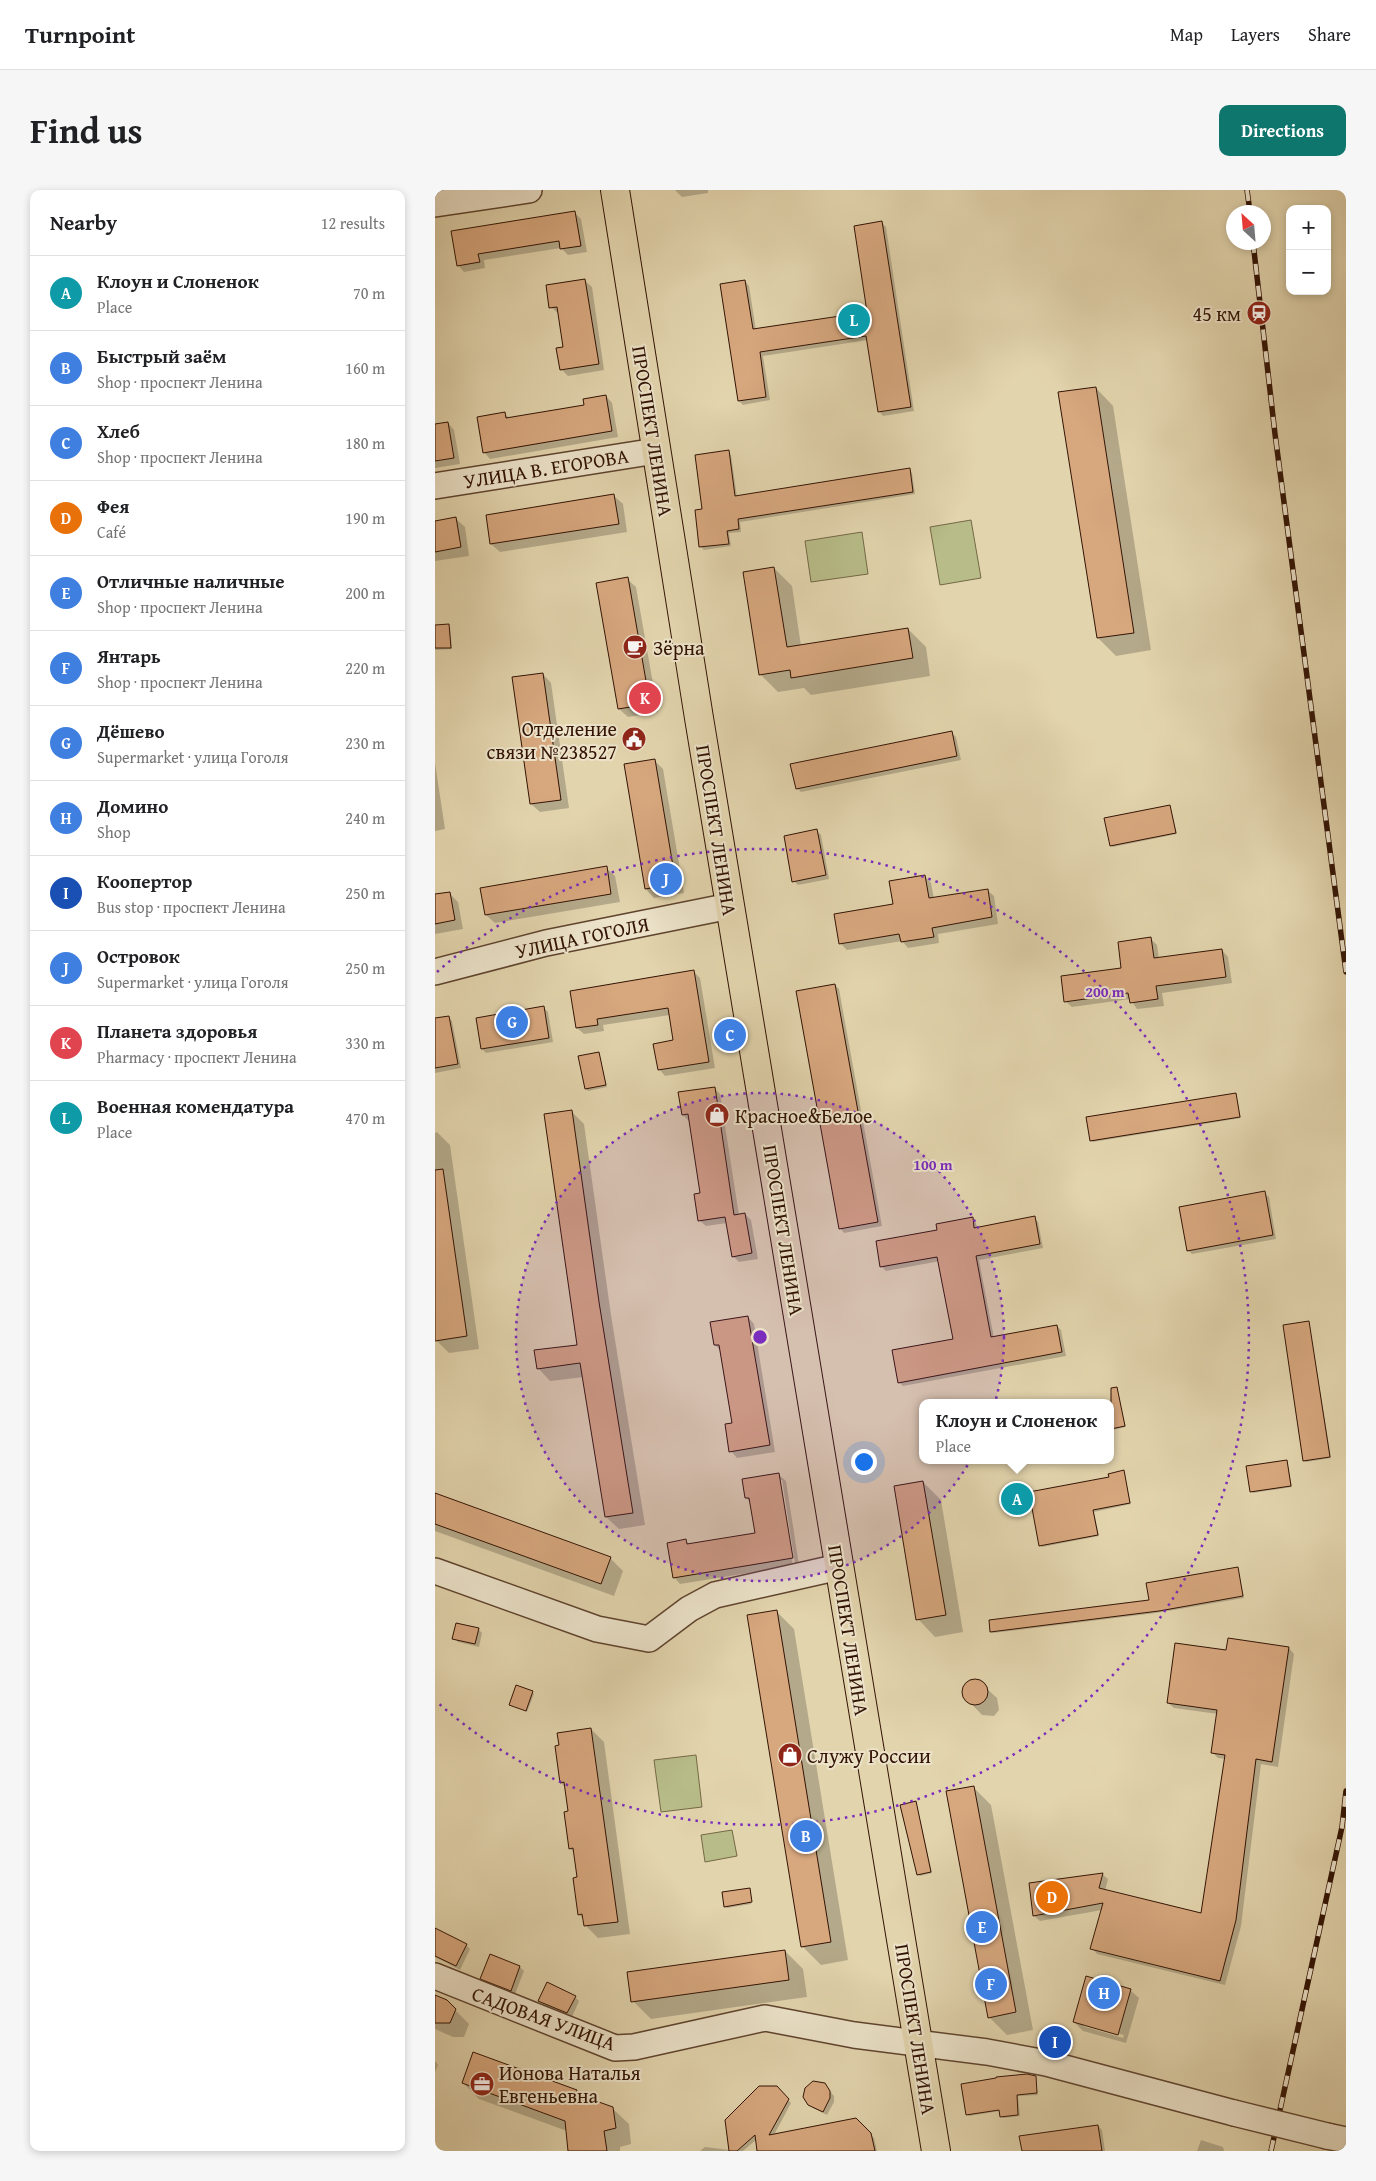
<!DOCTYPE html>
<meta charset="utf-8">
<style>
body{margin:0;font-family:"Gentium Book Plus",serif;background:#f6f6f6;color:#202124}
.controls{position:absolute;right:15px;top:15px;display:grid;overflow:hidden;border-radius:10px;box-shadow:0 2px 8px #0003}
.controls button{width:45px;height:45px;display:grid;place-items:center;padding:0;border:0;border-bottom:1px solid #e0e0e0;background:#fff;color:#202124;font:25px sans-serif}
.compass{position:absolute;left:791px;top:15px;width:45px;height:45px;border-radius:50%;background:#fff;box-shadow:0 2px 8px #0003;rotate:334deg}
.you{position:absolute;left:428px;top:1271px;width:18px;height:18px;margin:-12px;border:4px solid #fff;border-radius:50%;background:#1a73e8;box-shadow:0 0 0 8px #1a73e833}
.badge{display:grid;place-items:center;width:32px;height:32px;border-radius:50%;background:#0f766e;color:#fff;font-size:16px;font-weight:700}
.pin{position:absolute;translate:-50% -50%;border:2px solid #fff;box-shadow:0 1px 5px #0006}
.popup{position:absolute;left:484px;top:1209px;width:195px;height:65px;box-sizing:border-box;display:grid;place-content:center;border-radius:10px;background:#fff;filter:drop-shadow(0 1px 4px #0005);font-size:16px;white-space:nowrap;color:#757577}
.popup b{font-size:19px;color:#202124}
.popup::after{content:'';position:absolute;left:50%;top:100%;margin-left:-10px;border:10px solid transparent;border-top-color:#fff}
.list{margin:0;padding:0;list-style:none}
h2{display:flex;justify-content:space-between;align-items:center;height:65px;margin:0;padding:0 20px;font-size:21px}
h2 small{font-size:16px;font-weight:400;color:#757577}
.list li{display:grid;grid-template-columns:32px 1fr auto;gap:15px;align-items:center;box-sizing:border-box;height:75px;padding:0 20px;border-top:1px solid #e0e0e0}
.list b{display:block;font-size:19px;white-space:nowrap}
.list p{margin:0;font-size:16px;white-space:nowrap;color:#757577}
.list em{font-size:16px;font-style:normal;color:#757577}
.map{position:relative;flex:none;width:911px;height:1961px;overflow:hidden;border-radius:10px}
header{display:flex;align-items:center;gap:30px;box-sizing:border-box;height:70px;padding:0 25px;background:#fff;border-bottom:1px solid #e0e0e0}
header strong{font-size:24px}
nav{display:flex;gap:28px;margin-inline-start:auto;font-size:18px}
.intro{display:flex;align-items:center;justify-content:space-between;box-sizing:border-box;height:120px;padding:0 30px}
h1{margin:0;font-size:35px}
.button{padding:12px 22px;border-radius:10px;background:#0f766e;color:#fff;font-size:18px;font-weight:700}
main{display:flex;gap:30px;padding:0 30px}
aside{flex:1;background:#fff;border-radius:10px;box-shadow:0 2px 8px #0003}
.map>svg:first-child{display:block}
.green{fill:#b7bc88;stroke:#746846}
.shadow{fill:#0003;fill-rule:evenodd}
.building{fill:#d7a77e;stroke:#321304}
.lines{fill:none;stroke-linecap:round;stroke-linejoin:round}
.minor-casing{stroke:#5e432e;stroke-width:28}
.major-casing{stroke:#321304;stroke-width:30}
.minor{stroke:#ece3ca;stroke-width:25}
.major{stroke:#e2d4ad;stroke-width:28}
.rail-casing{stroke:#321304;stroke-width:5.5}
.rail{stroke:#ece3ca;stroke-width:4;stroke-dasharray:11;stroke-linecap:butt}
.minor-bridge-casing{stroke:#5e432e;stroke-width:28;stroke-linecap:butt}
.minor-bridge{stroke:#ece3ca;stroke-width:25}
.ring{fill:none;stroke:#7b2cbf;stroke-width:2.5;stroke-dasharray:2.5 5}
.labels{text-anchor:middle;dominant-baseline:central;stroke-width:4;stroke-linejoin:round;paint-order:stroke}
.poi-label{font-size:20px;fill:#321304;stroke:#ece3ca;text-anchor:start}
.street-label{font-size:20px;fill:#321304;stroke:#ece3ca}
.centre{fill:#7b2cbf;stroke:#ece3ca;stroke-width:2.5}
.ring-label{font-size:15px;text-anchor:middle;font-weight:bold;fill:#7b2cbf;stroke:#ece3ca;stroke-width:4;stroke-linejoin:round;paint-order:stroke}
</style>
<header>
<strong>Turnpoint</strong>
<nav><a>Map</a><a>Layers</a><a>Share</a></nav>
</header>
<div class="intro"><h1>Find us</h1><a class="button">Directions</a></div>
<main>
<aside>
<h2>Nearby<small>12 results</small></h2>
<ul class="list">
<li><span class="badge" style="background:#0f9aa8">A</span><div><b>Клоун и Слоненок</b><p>Place</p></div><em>70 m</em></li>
<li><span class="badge" style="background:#3f7fe0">B</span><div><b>Быстрый заём</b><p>Shop · проспект Ленина</p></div><em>160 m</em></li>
<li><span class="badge" style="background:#3f7fe0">C</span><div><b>Хлеб</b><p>Shop · проспект Ленина</p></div><em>180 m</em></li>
<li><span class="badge" style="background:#e8710a">D</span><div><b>Фея</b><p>Café</p></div><em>190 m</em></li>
<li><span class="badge" style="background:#3f7fe0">E</span><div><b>Отличные наличные</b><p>Shop · проспект Ленина</p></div><em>200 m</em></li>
<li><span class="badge" style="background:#3f7fe0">F</span><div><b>Янтарь</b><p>Shop · проспект Ленина</p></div><em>220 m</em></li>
<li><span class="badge" style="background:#3f7fe0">G</span><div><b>Дёшево</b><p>Supermarket · улица Гоголя</p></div><em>230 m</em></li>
<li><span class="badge" style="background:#3f7fe0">H</span><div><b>Домино</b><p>Shop</p></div><em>240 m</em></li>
<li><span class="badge" style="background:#1a4fb4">I</span><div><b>Коопертор</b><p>Bus stop · проспект Ленина</p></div><em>250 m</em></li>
<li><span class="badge" style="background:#3f7fe0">J</span><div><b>Островок</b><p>Supermarket · улица Гоголя</p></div><em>250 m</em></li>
<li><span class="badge" style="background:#e0444e">K</span><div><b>Планета здоровья</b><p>Pharmacy · проспект Ленина</p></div><em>330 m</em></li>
<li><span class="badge" style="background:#0f9aa8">L</span><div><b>Военная комендатура</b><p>Place</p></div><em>470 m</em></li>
</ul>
</aside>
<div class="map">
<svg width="911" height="1961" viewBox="0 0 911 1961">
<rect width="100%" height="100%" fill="#e2d4ad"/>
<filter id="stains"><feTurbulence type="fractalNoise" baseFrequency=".004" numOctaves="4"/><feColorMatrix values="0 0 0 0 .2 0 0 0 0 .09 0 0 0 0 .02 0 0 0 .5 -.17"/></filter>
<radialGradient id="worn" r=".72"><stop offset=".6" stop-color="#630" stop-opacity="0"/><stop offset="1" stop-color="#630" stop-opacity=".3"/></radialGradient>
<path class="green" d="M536 330 546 388 505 395 495 337Z
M427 342 433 384 376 392 370 351Z
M261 1565 267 1617 226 1622 219 1570Z
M297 1640 302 1666 270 1672 266 1645Z"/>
<path class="shadow" d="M240 0H273V3L247 7Z
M140 23 146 29 152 62 133 65 126 58 49 70 50 78 29 82 23 75 18 42Z
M447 33 451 37 479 221 448 226 444 221 433 150 328 166 335 210 308 215 304 211 310 91 314 96 321 140 433 123Z
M150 91 157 97 169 180 133 186 126 179 129 158 124 124 116 117Z
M661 198 678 216 716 460 681 466 663 448Z
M171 206 177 213 183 247 55 269 49 262 70 224 75 229 150 216Z
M13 233 19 240 25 274 0 278V236Z
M293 262 296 265 302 307 474 280 477 283 480 304 305 332 306 342 294 343 296 356 269 360 266 357 261 321 268 320Z
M179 306 188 314 192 342 65 362 56 354Z
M21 329 30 337 34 366 0 371V332Z
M339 378 357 396 366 456 473 439 491 457 495 486 376 505 369 498 343 502 325 484Z
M192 389 201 397 223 522 193 527 184 519Z
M0 436H14L15 437 17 459 0 460Z
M108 484 116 493 134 618 105 622 96 614Z
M517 543 521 547 526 570 366 602 362 598Z
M219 570 228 579 249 703 219 708 211 699Z
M0 573 10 639 0 641Z
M735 616 742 644 678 657 676 656Z
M382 641 386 645 394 689 363 695 359 691Z
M171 678 180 686 185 712 60 733 51 725Z
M490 686 496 693 499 709 552 700 559 706 563 734 503 744 504 753 473 758 467 751 412 760 405 753 459 715Z
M14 703 23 712 28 739 0 744V705Z
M716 749 722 755 724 769 787 760 793 767 797 793 727 803 729 816 702 819 695 809 637 817 630 811 688 779Z
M259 782 265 788 280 878 230 886 224 879 239 851 235 825 168 835 169 841 149 844 142 838Z
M400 795 404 799 447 1036 409 1043 405 1038Z
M109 818 113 822 118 852 51 863 47 859Z
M13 827 17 831 26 878 0 883V830Z
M164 864 172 897 153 901 151 899Z
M279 898 285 904 304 1025 310 1024 316 1030 323 1069 304 1072 298 1066 292 1033 271 1036 264 1030 267 1004 254 931 248 925Z
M800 904 806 928 658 952 656 950Z
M136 921 149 934 176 1125 210 1335 184 1339 171 1327 149 1187 115 1191 103 1178 144 1156Z
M2 942 15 955 44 1159 14 1163 1 1150 0 1140V943Z
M829 1003 834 1007 841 1049 757 1064 753 1060Z
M599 1028 603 1032 608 1058 544 1070 559 1148 622 1136 626 1140 631 1166 468 1196 464 1192 519 1150 505 1071 451 1081 447 1077 442 1052 504 1041 537 1029 541 1033 542 1038Z
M313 1127 319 1134 340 1262 302 1268 296 1261 299 1234 287 1162 280 1155Z
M874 1133 896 1268 871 1272 869 1271Z
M684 1214 691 1237 676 1240V1216Z
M852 1271 857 1297 818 1303 816 1301Z
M688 1282 696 1314 659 1322 664 1346 607 1357 605 1355 675 1288Z
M344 1285 351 1291 364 1375 245 1394 239 1387 251 1351 255 1355 321 1344 316 1313 311 1308ZM344 1290H347L360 1374 358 1375Z
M488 1292 506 1310 528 1442 500 1447 483 1429Z
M0 1305 175 1368 188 1381 179 1406 0 1341Z
M803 1378 809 1408 721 1423 558 1443 556 1442 716 1411Z
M341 1421 359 1439 413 1770 386 1775 368 1757 314 1426Z
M43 1439 47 1443 44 1457 23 1452 19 1448Z
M854 1458 859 1464 843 1577 826 1574 806 1736 790 1795 662 1764 657 1758 667 1720 605 1731 599 1726 667 1684 673 1689 670 1701 767 1724 791 1569 783 1568 777 1562 783 1524 739 1518 733 1513 792 1462Z
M542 1490 562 1508 564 1520 559 1526 547 1525 529 1506V1498L534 1492Z
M97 1502 99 1504 92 1522 76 1514Z
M156 1539 169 1552 195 1744 163 1748 150 1735 149 1730 144 1724V1688L140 1664 135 1658V1622L131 1598 126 1593Z
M538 1597 556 1615 598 1840 572 1845 554 1827Z
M481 1612 497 1683 485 1686 483 1684Z
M314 1699 316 1714 292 1718 290 1716Z
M0 1740 31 1755 35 1759 25 1780 0 1767Z
M350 1761 368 1779 372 1807 216 1829 198 1811Z
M56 1766 85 1777 89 1781 80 1804 51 1793 47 1788Z
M695 1800 704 1808 691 1853 648 1841 639 1832ZM648 1834 689 1845 688 1848 648 1836Z
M0 1806 11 1811 34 1834 29 1847H18L0 1839Z
M140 1807 144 1811 137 1827 108 1815 104 1810Z
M0 1871 3 1875 0 1882Z
M600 1887 603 1905 583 1906 585 1926 568 1928 565 1921 534 1926 532 1924Z
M28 1893 142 1901 149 1908 177 1918 194 1934 196 1954 185 1957V1961H134L132 1941 44 1909Z
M389 1894 399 1906V1912L392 1925 378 1918 374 1914Z
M341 1897 356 1913 339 1945 421 1930 439 1948 442 1961H323L322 1949 308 1961H265L270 1957 295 1960Z
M663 1936 667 1940 670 1961H588Z
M766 1950 788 1957 789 1961H762Z"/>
<path class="building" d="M140 21 146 56 125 59 124 51 43 64 45 72 22 76 16 41Z
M447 31 476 217 443 222 431 146 325 162 331 207 303 211 285 94 310 90 318 139 432 122 419 36Z
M150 89 164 174 125 180 121 158 128 157 122 117 114 118 111 95Z
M661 197 699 443 662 448 623 202Z
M171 205 177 241 48 263 42 227 70 222 71 228 149 215 148 209Z
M13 232 19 268 0 271V234Z
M294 260 300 306 475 278 478 302 303 329 304 339 292 341 294 354 264 357 260 320 267 319 260 265Z
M179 304 184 334 55 354 51 325Z
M21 327 26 357 0 362V331Z
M339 377 352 457 473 438 478 468 356 488 355 480 324 485 308 382Z
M193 387 215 514 183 519 161 393Z
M14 434 16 458H0V435Z
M108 483 126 610 95 614 77 487Z
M517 541 522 566 361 599 355 574Z
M220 569 241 694 210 699 189 574Z
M735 615 741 643 675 656 669 628Z
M382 639 391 685 357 692 349 646Z
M172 676 176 704 50 725 45 698Z
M490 685 494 708 553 699 557 727 497 738 499 747 466 752 464 744 404 754 399 724 458 714 454 691Z
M15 702 20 730 0 734V704Z
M716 747 719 768 787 759 791 787 721 796 723 809 695 813 693 803 629 812 626 786 686 778 683 752Z
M259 780 274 872 223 880 218 854 238 850 233 818 162 829 163 835 141 838 135 801Z
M400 794 443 1032 404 1039 361 801Z
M109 816 114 848 46 859 41 828Z
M14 826 23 874 0 878V828Z
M164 862 171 895 150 899 143 866Z
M280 897 299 1025 310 1023 317 1063 297 1067 290 1027 263 1031 259 1004 265 1003 253 924 247 925 243 902Z
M801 903 805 927 655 951 651 927Z
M137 920 164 1112 198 1323 170 1327 145 1173 102 1179 99 1160 142 1155 109 924Z
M8 979 32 1146 0 1151V980Z
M830 1001 838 1045 752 1061 744 1017Z
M600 1026 605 1054 541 1066 556 1147 622 1135 627 1162 463 1193 457 1160 518 1149 502 1067 445 1077 441 1051 502 1040 501 1034 538 1027 539 1038Z
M313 1126 335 1255 294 1262 290 1234 297 1233 284 1155H279L275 1132Z
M874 1131 895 1267 868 1271 848 1135Z
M682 1197 690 1236 676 1239V1198Z
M852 1270 856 1296 815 1302 811 1276Z
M689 1280 695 1313 658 1320 663 1345 604 1356 594 1302 674 1287 673 1284Z
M344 1283 358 1368 238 1388 232 1353 251 1349 252 1354 320 1343 314 1308H310L307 1289Z
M488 1291 511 1425 481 1430 459 1296Z
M0 1303 176 1367 166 1394 0 1334Z
M803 1377 808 1406 724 1421 555 1442 554 1430 714 1410 711 1393Z
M342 1420 396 1752 366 1757 312 1425Z
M21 1433 44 1438 40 1454 17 1449Z
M793 1448 854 1457 837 1572 821 1569 801 1730 785 1791 655 1759 668 1713 598 1726 594 1693 668 1683 664 1698 766 1723 790 1565 776 1563 782 1520 732 1513 740 1453 791 1460Z
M527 1502a13 13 0 1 1 26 0a13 13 0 1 1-26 0Z
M81 1495 98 1501 91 1521 74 1515Z
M156 1538 183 1732 149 1736 147 1724 143 1725 138 1688 142 1687 138 1658 134 1659 129 1622 133 1621 129 1592 125 1593 120 1556 124 1555 122 1543Z
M539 1596 581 1822 553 1828 511 1601Z
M481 1611 496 1682 482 1685 465 1615Z
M315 1698 317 1712 289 1717 287 1702Z
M0 1738 32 1754 21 1776 0 1766Z
M350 1760 354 1790 196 1812 192 1782Z
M55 1764 85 1776 76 1801 45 1789Z
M651 1786 696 1799 683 1845 638 1832Z
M112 1792 141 1806 132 1823 103 1811Z
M0 1805 12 1810 21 1819 15 1833H0Z
M38 1862 142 1900 141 1904 178 1917 181 1938 169 1941 172 1961H133L130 1931 27 1893Z
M592 1884 601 1886 602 1903 582 1905 583 1925 565 1927 564 1920 531 1925 526 1894 561 1888V1887Z
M378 1891 390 1893 395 1901V1908L388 1922 373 1915 368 1907 370 1898Z
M324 1896H342L354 1909 334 1945 421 1928 436 1943 440 1961H322L320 1945 302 1961H294L290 1930Z
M663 1935 667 1961H587L584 1946Z"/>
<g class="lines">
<defs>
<path id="minor" d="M0 14 94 0
M0 296 221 261
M0 782 111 753 295 716
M0 1381 162 1439 214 1449 254 1419 280 1405 404 1377
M0 1786 180 1858 199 1857 330 1828 419 1845 552 1862 611 1873 799 1923
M892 1946 911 1950"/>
<path id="major" d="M180 0 264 528 501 1961"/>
</defs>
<use href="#minor" class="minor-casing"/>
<use href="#major" class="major-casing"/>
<use href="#minor" class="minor"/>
<use href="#major" class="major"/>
<defs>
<path id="rail" d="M812 0 815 22
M818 52 840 244 911 782
M836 1961 907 1637 911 1601"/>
</defs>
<use href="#rail" class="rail-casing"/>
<use href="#rail" class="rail"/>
<defs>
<path id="minor-bridge" d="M799 1923 892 1946"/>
</defs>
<use href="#minor-bridge" class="minor-bridge-casing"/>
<use href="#minor-bridge" class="minor-bridge"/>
</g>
<circle cx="325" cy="1147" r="244" fill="#7b2cbf" fill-opacity=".12"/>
<g class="ring">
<circle cx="325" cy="1147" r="244"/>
<path d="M2 782A488 488 0 1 1 2 1512"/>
</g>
<defs>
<symbol id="station-disc" viewBox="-11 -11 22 22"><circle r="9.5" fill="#8f2418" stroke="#ece3ca"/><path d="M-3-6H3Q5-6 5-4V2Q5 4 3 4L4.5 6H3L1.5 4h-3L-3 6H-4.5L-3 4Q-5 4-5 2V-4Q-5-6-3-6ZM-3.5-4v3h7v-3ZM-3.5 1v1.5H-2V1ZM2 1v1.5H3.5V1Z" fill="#fff"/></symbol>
<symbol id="cafe-disc" viewBox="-11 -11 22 22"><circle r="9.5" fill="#8f2418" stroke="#ece3ca"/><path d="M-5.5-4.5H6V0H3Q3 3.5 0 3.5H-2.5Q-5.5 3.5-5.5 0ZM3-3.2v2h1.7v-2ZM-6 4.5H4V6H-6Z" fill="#fff"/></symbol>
<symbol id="civic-disc" viewBox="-11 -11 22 22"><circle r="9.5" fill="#8f2418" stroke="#ece3ca"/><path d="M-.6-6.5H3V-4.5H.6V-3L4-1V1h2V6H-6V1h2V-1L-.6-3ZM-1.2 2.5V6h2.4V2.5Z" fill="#fff"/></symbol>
<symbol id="shop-disc" viewBox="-11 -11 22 22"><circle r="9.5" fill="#8f2418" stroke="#ece3ca"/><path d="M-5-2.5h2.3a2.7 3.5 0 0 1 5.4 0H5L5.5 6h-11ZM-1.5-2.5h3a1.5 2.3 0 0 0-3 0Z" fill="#fff"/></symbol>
<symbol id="office-disc" viewBox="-11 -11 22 22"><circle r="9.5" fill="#8f2418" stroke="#ece3ca"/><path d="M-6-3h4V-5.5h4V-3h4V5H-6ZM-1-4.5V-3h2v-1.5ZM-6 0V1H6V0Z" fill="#fff"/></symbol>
</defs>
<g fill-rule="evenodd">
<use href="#station-disc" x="810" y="109" width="28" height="28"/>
<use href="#cafe-disc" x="186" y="443" width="28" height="28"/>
<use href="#civic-disc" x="185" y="535" width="28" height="28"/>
<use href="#shop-disc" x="268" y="911" width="28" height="28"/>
<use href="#shop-disc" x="341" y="1551" width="28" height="28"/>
<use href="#office-disc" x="33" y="1880" width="28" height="28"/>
</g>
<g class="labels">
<g class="poi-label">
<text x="806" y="123" text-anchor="end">45 км</text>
<text x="218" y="457">Зёрна</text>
<text x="182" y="538" text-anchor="end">Отделение<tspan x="182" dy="23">связи №238527</tspan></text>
<text x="300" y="925">Красное&amp;Белое</text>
<text x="372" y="1565">Служу России</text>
<text x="64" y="1882">Ионова Наталья<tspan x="64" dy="23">Евгеньевна</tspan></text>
</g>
<g class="street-label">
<text transform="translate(218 241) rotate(81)">ПРОСПЕКТ ЛЕНИНА</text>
<text transform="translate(111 278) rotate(-9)">УЛИЦА В. ЕГОРОВА</text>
<text transform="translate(282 640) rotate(81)">ПРОСПЕКТ ЛЕНИНА</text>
<text transform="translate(147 747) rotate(-12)">УЛИЦА ГОГОЛЯ</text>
<text transform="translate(349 1040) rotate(81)">ПРОСПЕКТ ЛЕНИНА</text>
<text transform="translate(414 1440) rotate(81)">ПРОСПЕКТ ЛЕНИНА</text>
<text transform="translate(109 1828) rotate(20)">САДОВАЯ УЛИЦА</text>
<text transform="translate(481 1839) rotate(81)">ПРОСПЕКТ ЛЕНИНА</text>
</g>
</g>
<circle cx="325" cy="1147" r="8" class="centre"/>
<g class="ring-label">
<text x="670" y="807">200 m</text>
<text x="498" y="980">100 m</text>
</g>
<rect width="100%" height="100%" filter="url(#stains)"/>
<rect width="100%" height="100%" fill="url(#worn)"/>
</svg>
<div class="controls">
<button>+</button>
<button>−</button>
</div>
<svg class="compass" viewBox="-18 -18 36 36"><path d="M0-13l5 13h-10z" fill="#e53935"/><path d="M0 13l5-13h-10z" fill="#757577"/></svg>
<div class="you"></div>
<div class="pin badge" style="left:582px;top:1309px;background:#0f9aa8">A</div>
<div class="popup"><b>Клоун и Слоненок</b>Place</div>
<div class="pin badge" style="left:371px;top:1646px;background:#3f7fe0">B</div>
<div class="pin badge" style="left:295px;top:845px;background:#3f7fe0">C</div>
<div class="pin badge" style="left:617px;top:1707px;background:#e8710a">D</div>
<div class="pin badge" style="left:547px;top:1737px;background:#3f7fe0">E</div>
<div class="pin badge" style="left:556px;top:1794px;background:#3f7fe0">F</div>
<div class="pin badge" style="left:77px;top:832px;background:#3f7fe0">G</div>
<div class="pin badge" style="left:669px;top:1803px;background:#3f7fe0">H</div>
<div class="pin badge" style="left:620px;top:1852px;background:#1a4fb4">I</div>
<div class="pin badge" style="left:231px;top:689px;background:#3f7fe0">J</div>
<div class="pin badge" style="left:210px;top:508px;background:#e0444e">K</div>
<div class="pin badge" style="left:419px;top:130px;background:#0f9aa8">L</div>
</div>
</main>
